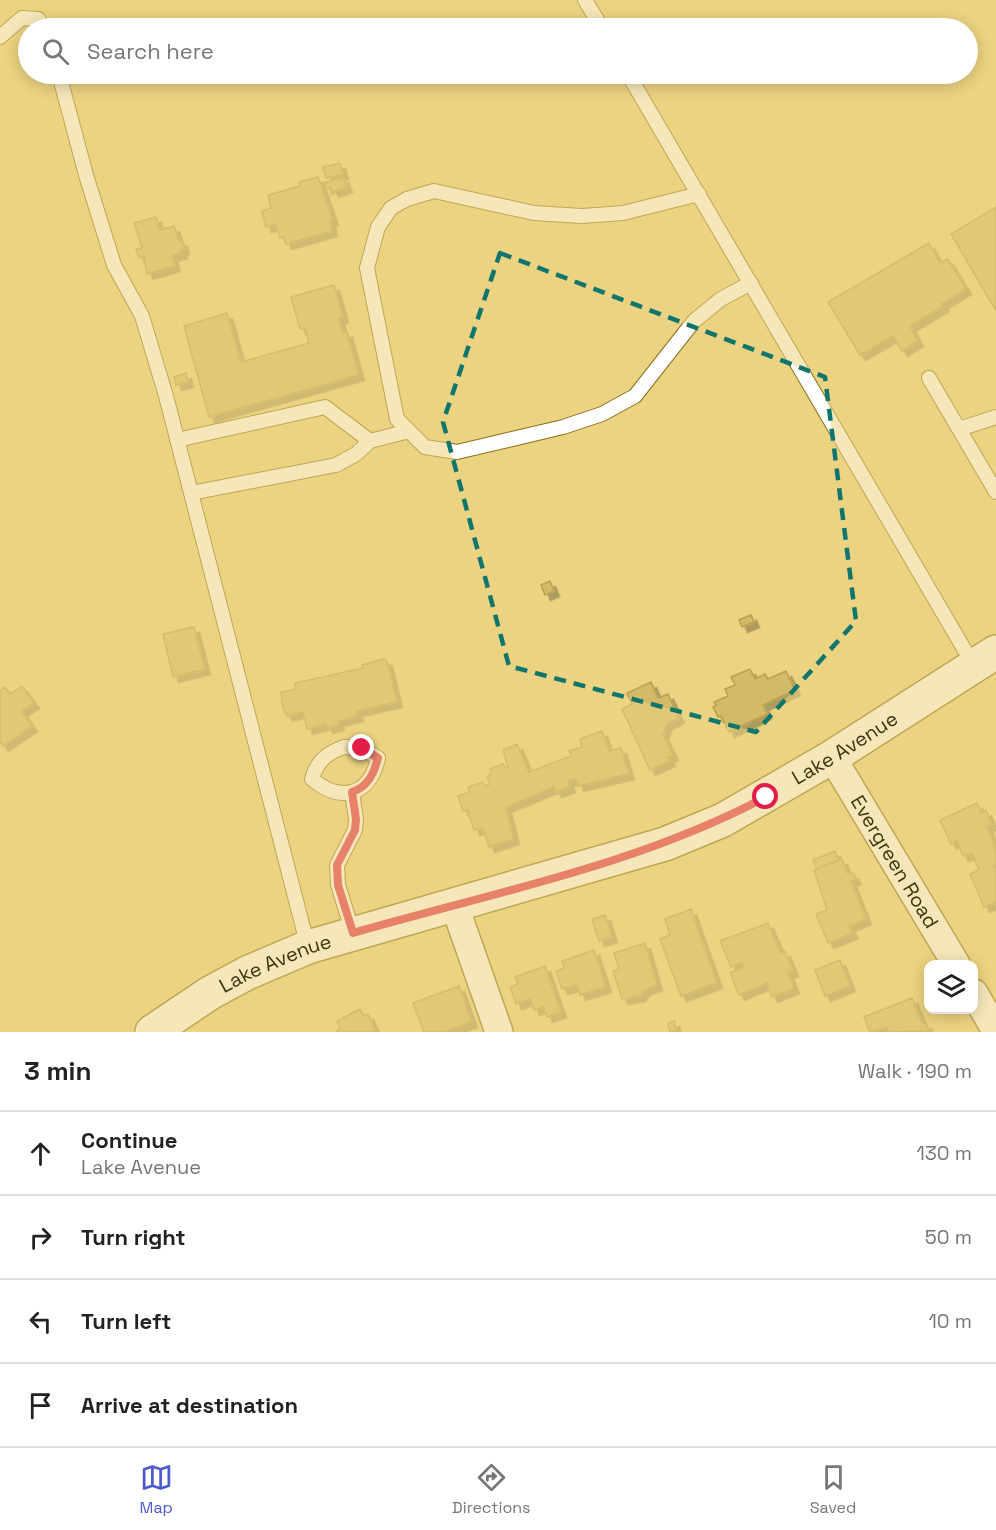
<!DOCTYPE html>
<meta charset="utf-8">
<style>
body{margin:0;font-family:"Space Grotesk",sans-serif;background:#f2f2f2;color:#222}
.controls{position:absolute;right:18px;bottom:18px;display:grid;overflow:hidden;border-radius:12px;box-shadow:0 3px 15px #0003}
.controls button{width:54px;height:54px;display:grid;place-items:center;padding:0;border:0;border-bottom:2px solid #e0e0e0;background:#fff;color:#222;font:30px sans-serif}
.stop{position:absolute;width:18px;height:18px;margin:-14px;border:4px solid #e11d48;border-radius:50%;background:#fff}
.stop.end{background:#e11d48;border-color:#fff;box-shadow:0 2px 6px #0008}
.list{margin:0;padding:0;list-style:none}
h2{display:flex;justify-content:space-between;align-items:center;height:78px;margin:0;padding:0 24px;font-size:26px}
h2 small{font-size:20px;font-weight:400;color:#767676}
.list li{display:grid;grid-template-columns:39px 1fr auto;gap:18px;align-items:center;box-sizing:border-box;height:84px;padding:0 24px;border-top:2px solid #e0e0e0}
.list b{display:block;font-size:22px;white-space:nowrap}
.list p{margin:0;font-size:20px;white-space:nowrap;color:#767676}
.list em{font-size:20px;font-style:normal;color:#767676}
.icon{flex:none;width:33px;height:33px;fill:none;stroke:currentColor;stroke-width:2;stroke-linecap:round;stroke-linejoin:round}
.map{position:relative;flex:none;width:996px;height:1032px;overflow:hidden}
.search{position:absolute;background:#fff;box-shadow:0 3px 15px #0003;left:18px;right:18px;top:18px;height:66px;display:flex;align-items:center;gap:15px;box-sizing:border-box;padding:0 21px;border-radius:33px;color:#767676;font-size:22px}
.sheet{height:414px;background:#fff}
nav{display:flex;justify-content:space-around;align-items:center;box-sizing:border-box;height:84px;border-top:2px solid #e0e0e0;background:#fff;font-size:16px;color:#767676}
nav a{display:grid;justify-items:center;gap:3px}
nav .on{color:#4c5acf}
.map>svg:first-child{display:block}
.building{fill:#d2ba69;stroke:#b8a150;stroke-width:1.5;filter:url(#shadow)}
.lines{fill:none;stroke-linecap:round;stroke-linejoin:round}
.lane-casing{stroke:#877017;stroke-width:16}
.street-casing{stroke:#877017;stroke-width:30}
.secondary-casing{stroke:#877017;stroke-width:36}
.lane{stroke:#fff;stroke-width:14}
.street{stroke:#fff;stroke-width:27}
.secondary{stroke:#fff;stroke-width:33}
.route{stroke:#e11d48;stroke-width:8}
.marked{fill:none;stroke:#0f766e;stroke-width:4.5;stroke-dasharray:12 8;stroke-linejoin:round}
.labels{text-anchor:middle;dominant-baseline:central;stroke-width:6;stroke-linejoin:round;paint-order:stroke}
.street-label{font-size:20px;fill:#3d3411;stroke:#ecd382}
</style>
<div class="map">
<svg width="996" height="1032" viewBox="0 0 996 1032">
<defs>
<filter id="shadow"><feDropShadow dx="5.5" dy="5.5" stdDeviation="0" flood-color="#0004"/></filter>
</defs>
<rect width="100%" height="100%" fill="#ecd382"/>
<path class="building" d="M340 163 343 174 326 178 323 167Z
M318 177 333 220 330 221 332 231 286 244 284 237 280 238 276 225 266 227 262 211 271 208 268 195 300 186 299 182Z
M343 177 347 187 333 192 331 187 326 189 324 183Z
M996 207V311L951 234Z
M156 217 160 230 174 226 179 241H182L184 249 181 250 182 253 172 256 175 266 147 274 144 256 139 258 136 249 142 248 134 223Z
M929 243 940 263 948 259 966 289 942 304 944 306 910 326 918 341 902 351 893 336 860 355 828 302Z
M334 285 343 317 339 318 343 333 347 332 359 375 209 417 184 326 227 313 241 362 309 343 305 328 300 329 291 297Z
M186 373 188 382 176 385 174 377Z
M550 581 554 591 545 595 541 585Z
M751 615 754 622 742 627 739 620Z
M194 627 205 669 173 677 163 634Z
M383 659 387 661 397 702 357 711 358 716 338 721 339 725 327 728 326 724 307 729 303 712 287 716 283 708 281 692 296 689 295 683 363 668 362 665Z
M750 669 755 679 765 674 768 679 786 671 795 690 763 705 767 714 729 732 721 716 718 717 713 707 716 705 714 702 728 696 725 689 735 685 731 677Z
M651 682 658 698 668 694 679 718 667 724 663 734 673 755 668 757 670 761 650 770 622 709 632 704 627 693Z
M22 686 34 703 22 711 32 726 3 746 0 742V691L5 687 10 694Z
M602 731 609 751 621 748 629 774 578 786 576 778 568 781 570 787 556 792 554 787 506 807 514 839 489 847 483 828 474 830 468 810 463 811 458 796 469 792 468 787 483 782 484 786 490 784 487 777 491 773 490 769 503 764 505 768 508 767 503 750 517 744 529 772 571 756 569 751 582 747 580 739Z
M977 803 981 813 986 810 992 825 987 826 996 851V864L993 865 996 873V902L984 907 970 874 979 870 972 853 963 856 957 841 951 844 940 820Z
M835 851 839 860 817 869 813 860Z
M842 859 848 874 853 873 856 879 851 881 866 919 849 926 853 933 828 943 816 914 827 910 814 870Z
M691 909 717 983 681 996 660 939 670 935 665 919Z
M605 915 612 937 599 941 592 919Z
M768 923 781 953 785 951 793 971 788 973 794 988 772 997 767 983 739 995 730 973 744 967 742 962 731 967 720 941Z
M645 943 657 985 644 990 640 996 622 999 613 971 619 969 614 953Z
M594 950 606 987 580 995 577 985 562 989 556 971 564 968 562 961Z
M840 960 850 986 825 996 815 970Z
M545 966 561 1012 547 1017 544 1007 534 1010 530 999 516 1004 510 987 518 984 515 977Z
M459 986 472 1022 444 1032H424L413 1003Z
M912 998 923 1024 926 1023 929 1031 889 1032 887 1027 870 1032 864 1017Z
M360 1009 364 1016 368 1014 376 1032H336L340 1028 337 1021Z
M674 1021 677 1031 670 1032 668 1023Z"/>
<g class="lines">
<defs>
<path id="lane" d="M585 0 602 28
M0 37 22 18 38 19 44 28
M59 74 86 175 114 265 142 316 166 396 308 947
M628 74 974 666
M699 194 623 213 582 216 534 213 434 191 407 199 391 208 378 227 367 268 397 419 425 447 457 452 563 427 602 414 635 396 694 321 721 299 751 283
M929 378 996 492
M959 429 996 417
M177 440 325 407 370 441
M191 493 336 465 356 454 370 441 409 431
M344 747 362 748 378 758C370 796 340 803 312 779 317 761 327 753 344 747Z
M352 792 356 819 355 830 337 865 338 885 353 933"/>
<g id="street">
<path id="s1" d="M832 757 956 964"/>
<path d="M454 904 499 1032"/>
<path d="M974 993 996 1031"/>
</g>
<g id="secondary">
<path id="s2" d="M152 1032 210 993 247 973 308 947 665 844 723 820 832 757 996 652"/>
</g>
</defs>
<use href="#lane" class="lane-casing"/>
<use href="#street" class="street-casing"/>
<use href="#secondary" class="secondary-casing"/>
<use href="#lane" class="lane"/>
<use href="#street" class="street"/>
<use href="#secondary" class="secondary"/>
</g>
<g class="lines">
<path class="route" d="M362 748 378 758C374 773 368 787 352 792L356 819 355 830 337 865 338 885 353 933C492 893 638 865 766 797"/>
</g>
<path d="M0 0H996V1032H0ZM500 253 825 377 856 621 756 732 509 666 443 422Z" fill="#ecd382" fill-opacity=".55" fill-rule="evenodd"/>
<path class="marked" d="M500 253 825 377 856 621 756 732 509 666 443 422Z"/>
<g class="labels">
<g class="street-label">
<text stroke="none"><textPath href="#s2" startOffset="754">Lake Avenue</textPath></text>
<text stroke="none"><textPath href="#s1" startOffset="122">Evergreen Road</textPath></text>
<text stroke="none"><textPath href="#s2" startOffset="142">Lake Avenue</textPath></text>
</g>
</g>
</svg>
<div class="controls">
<button><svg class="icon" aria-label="layers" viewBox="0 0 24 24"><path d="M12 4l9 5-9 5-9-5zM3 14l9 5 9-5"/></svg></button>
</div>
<div class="stop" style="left:766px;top:797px"></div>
<div class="stop end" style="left:362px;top:748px"></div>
<div class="search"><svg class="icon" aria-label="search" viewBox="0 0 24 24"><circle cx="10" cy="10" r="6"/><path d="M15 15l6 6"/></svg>Search here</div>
</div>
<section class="sheet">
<h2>3 min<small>Walk · 190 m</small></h2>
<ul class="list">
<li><svg class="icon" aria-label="ahead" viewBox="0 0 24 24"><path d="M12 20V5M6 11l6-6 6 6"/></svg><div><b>Continue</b><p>Lake Avenue</p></div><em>130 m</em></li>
<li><svg class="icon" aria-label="right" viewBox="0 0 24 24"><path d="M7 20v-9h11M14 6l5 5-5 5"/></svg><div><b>Turn right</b></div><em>50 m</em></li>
<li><svg class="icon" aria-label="left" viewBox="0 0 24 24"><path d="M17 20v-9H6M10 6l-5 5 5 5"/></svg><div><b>Turn left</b></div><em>10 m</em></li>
<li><svg class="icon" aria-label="arrive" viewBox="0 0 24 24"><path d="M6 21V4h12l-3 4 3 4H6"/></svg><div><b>Arrive at destination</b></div></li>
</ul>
</section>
<nav>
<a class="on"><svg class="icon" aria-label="map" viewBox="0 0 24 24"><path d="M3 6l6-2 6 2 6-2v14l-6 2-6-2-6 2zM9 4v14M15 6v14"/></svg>Map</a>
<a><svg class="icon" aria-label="directions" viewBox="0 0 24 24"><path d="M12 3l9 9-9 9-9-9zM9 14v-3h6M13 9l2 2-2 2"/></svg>Directions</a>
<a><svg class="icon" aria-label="saved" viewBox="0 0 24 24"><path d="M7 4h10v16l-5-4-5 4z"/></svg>Saved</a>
</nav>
